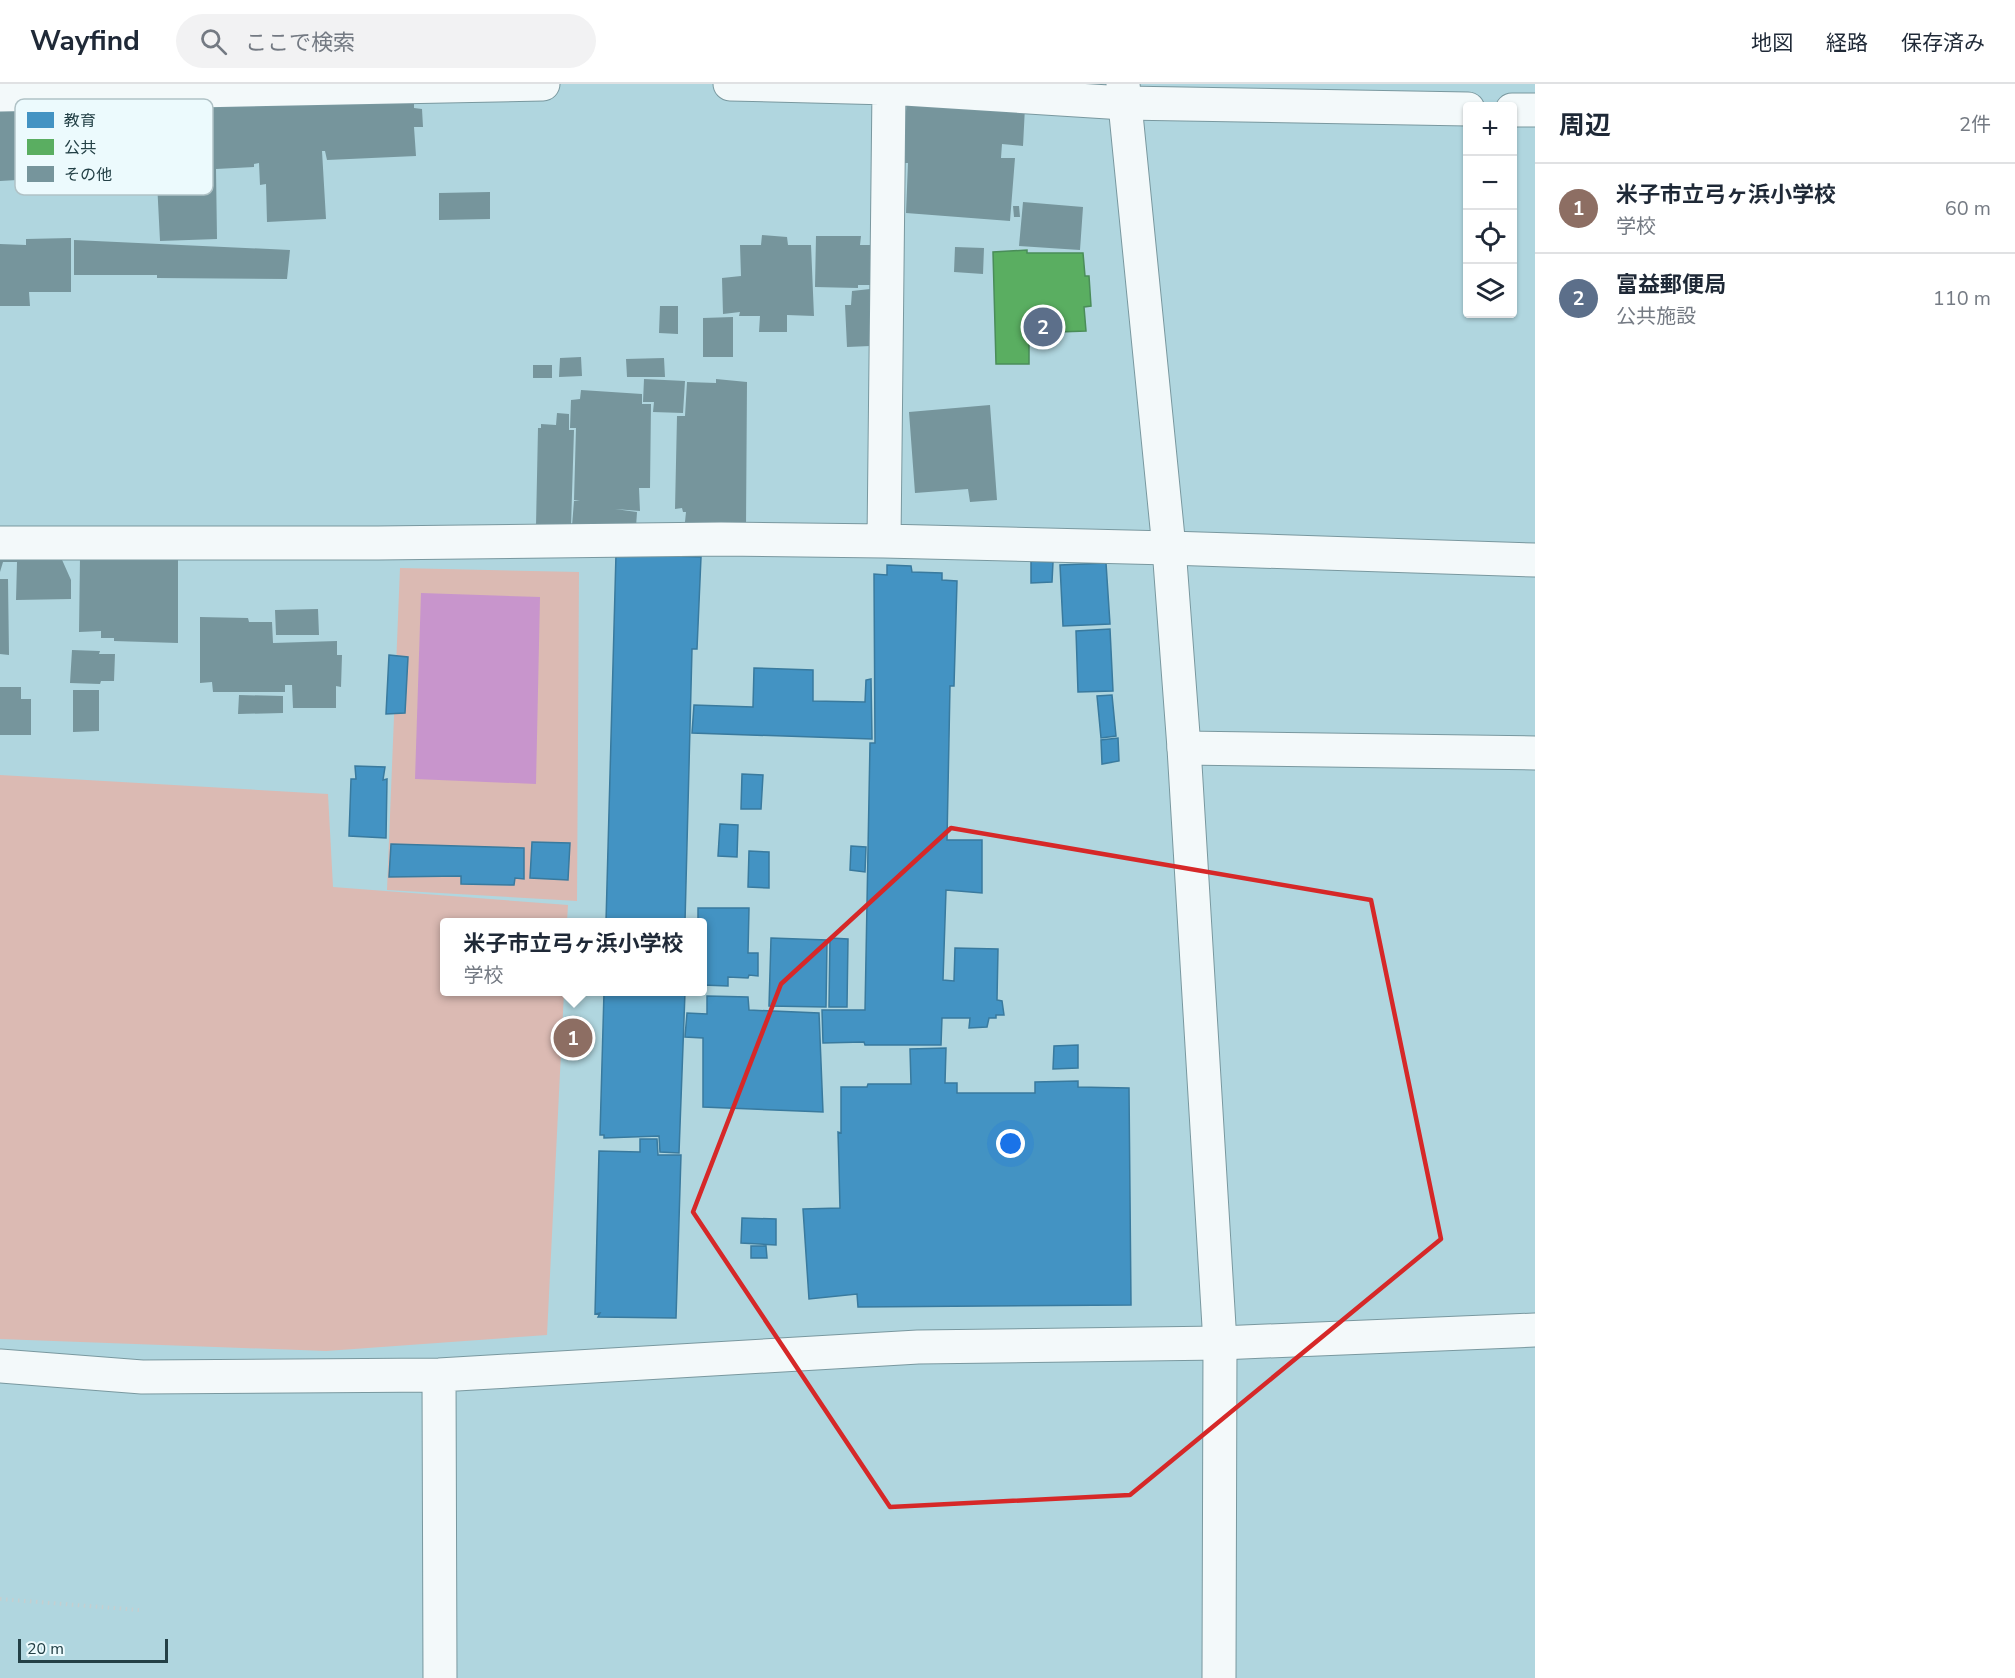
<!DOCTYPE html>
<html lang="ja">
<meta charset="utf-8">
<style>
body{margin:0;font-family:"Nunito Sans","Noto Sans JP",sans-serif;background:#f2f2f3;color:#1f2937}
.controls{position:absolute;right:18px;top:18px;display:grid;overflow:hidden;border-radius:6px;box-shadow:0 2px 4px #0004}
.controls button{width:54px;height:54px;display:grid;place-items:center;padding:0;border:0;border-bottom:2px solid #e0e1e3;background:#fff;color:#1f2937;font:30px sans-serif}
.scale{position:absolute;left:18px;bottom:15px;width:150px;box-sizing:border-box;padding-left:6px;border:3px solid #234046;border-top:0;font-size:16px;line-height:21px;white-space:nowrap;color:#234046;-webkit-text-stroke:4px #ecfafd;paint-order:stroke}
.you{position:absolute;left:1011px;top:1060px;width:21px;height:21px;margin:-15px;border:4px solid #fff;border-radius:50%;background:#1a73e8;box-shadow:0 0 0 9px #1a73e833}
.badge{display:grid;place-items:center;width:39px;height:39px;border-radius:50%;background:#0f766e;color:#fff;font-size:20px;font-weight:700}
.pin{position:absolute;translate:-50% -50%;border:3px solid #fff;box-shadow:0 2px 6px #0006}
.popup{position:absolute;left:440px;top:834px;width:267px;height:78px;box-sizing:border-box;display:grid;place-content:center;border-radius:6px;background:#fff;filter:drop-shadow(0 2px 4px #0005);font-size:20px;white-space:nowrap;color:#747a83}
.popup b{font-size:22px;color:#1f2937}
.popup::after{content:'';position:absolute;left:50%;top:100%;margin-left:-12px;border:12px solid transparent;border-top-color:#fff}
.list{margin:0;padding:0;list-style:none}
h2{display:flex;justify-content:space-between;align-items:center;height:78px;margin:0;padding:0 24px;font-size:26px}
h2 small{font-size:20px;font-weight:400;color:#747a83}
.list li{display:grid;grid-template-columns:39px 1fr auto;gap:18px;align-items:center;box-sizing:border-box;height:90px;padding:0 24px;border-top:2px solid #e0e1e3}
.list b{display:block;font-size:22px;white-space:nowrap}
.list p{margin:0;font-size:20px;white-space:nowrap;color:#747a83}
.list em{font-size:20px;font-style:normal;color:#747a83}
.icon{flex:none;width:33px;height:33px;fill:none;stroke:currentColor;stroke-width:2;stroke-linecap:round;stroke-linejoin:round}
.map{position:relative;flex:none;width:1535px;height:1594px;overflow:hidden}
header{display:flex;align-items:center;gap:36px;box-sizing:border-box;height:84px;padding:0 30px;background:#fff;border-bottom:2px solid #e0e1e3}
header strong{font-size:28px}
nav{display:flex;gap:33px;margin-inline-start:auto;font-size:21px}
.search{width:420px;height:54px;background:#f2f2f3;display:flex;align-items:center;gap:15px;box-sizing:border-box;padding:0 21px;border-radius:33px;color:#747a83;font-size:22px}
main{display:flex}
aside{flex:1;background:#fff}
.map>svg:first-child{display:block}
.green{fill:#dbbab3}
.water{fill:#c895cc}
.schools{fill:#4393c3;stroke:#397a9e;stroke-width:1.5}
.public{fill:#5aae61;stroke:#4a8d59;stroke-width:1.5}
.building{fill:#76959c}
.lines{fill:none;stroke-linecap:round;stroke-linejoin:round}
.minor-casing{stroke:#79989f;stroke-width:35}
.tertiary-casing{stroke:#79989f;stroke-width:35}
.path{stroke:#c4cfd1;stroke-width:4;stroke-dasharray:1.5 4.5;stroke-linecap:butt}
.minor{stroke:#f3f9fa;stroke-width:33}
.tertiary{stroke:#f3f9fa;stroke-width:33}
.marked{fill:none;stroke:#d62828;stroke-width:4.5;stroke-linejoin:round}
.key{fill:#ecfafd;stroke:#b0c2c6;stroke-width:1.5}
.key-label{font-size:16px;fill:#234046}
</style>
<header>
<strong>Wayfind</strong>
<div class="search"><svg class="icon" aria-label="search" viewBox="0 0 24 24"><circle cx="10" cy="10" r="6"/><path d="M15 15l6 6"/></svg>ここで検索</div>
<nav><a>地図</a><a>経路</a><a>保存済み</a></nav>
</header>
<main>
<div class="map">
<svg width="1535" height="1594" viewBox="0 0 1535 1594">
<rect width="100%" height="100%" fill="#b0d6df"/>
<path class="green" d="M400 484 579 488 577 817 387 806Z
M0 691 328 710 333 803 568 821 567 838H444V908H564L547 1251 326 1267 0 1255Z"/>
<path class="water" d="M421 509 540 513 536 700 415 695Z"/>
<path class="schools" d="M616 470 701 473 697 565H692L685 838H606Z
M1031 477 1053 478 1052 498 1031 499Z
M1106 479 1110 540 1063 542 1060 481Z
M887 481 911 482 912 488 942 489V496L957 497 954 602H950L947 756H982V809L946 806 943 896 954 897 955 864 998 865 997 916 1002 917 1004 931H996V934H989L987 943 969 944 970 934H942L941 961H865L864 958 823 959 822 926H865L870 659H875L874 490 887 491Z
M1110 545 1113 607 1078 608 1076 547Z
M389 571 408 573 405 629 386 630Z
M754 584 813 586V617L865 618 866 596 871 595 872 655 692 649 694 621 753 623Z
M1112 611 1116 652 1101 654 1097 612Z
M1118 654 1119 677 1102 680 1101 656Z
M355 682 385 683 383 696 387 695 386 754 349 752 351 695H356Z
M742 690 763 691 761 725H741Z
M720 740 738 741 737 773 718 772Z
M532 758 570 759 568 796 530 794Z
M391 760 524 764V795L515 794 514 801 461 800V792L389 793Z
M851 762 866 763 865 788 850 786Z
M749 767 769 768V804L748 803Z
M698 824H749L748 869H758V892L749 891 748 894 728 893V902L702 901V838H698Z
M771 854 827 856 826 923 769 922Z
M830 854 848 855 847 923H829Z
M604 908H685L679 1069 660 1068 659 1052 604 1054V1051H600Z
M707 912 748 913 749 926 819 929 823 1028 703 1023V954L685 953 687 929 707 930Z
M1078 961V984L1053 985 1054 962Z
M946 964 945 999H957V1009H1035V998L1078 997V1003L1129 1004 1131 1221 858 1223 857 1210 809 1215 803 1125 840 1124 838 1048 841 1049V1003H867L868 1000H911L910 965Z
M640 1055H657L658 1071H681L676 1234 598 1233 600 1229 595 1230 599 1067 640 1068Z
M742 1134 776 1135V1161L741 1159Z
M751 1162H766L767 1174H751Z"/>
<path class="public" d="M1027 166V169H1083L1085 192H1089L1091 222 1084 223 1086 247 1029 249V280H996L993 168Z"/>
<path class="building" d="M907 11 1025 23 1023 62 1002 60 1001 74H1015L1010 137 906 129 908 79H903Z
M414 13V24L422 25 423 43H414L416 72 327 76 325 67H322L326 135 267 138 266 100 260 101 259 79 254 80V83L216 85 217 155 160 157 156 78 206 74V22Z
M0 20 21 26 22 55 15 56 17 96 0 97Z
M490 108V135L439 136V109Z
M1023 118 1083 123 1080 166 1019 162Z
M1013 122H1019L1020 133H1014Z
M762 151 787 153 788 161H811L814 232 787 231V248H759L760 232H739L740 228 723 230 722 194 741 192 740 161H761Z
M816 152H861L860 161H873L872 201H858V204L815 203Z
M71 154V208H29L30 222H0V160L26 161V155Z
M74 156 290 166 287 195 157 194V191H74Z
M955 163 984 164 983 190 954 188Z
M870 205V262L847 263 845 221H851L852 207Z
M660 222H678V250L659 249Z
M733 233V273H703V234Z
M581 273 582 292 559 293 560 274Z
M664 274 665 293H627L626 275Z
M533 281H552V294H533Z
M644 295 685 297 683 329 653 328 654 318H643Z
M716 295 747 298 746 444 687 445V438H685L686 428H683L682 424 675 425 677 332H685L687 298 716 299Z
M581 306 642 310V320H651L650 404H639L640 427 615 425 637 428 636 443 572 442 574 417 580 416H574L576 344H570L571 316 580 315Z
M990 321 997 416 970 418 968 405 915 409 909 328Z
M557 329 569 330V346H574L571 443 536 442 538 344H541V340L556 341Z
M59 469 71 496V515L16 516 17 478H3L0 488V470Z
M80 473 178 476V559L114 557V554H101V547L79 548Z
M0 495H8L9 571 0 570Z
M318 525 319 551H276L275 526Z
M200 533 248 534 249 538H272L273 559 337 557V571H342L341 603 336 602V624H293L292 601H285V608H213L212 598 200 599Z
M72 566 100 567 99 570H115L114 597H101L100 600 70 599Z
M0 603H21V615H31V651H0Z
M73 606H99V647L73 648Z
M239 611 283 612V629L238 630Z"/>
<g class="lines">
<defs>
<path id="minor" d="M730 0 889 4V0
M0 11 543 0
M1512 26H1535
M884 457 1169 464 1535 476
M0 459H378L721 455 884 457 889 4 1124 19 1468 25
M1184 664 1535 669
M0 1282 142 1293 439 1291 918 1263 1220 1259 1535 1246
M439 1291 440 1594"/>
<path id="tertiary" d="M1123 0 1169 464 1184 664 1220 1259 1219 1594"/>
</defs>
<use href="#minor" class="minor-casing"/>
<use href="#tertiary" class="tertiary-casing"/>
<path class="path" d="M0 1515 139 1526"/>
<use href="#minor" class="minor"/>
<use href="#tertiary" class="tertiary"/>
</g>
<path class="marked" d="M951 744 1371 816 1441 1155 1130 1411 890 1423 693 1128 781 900Z"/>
<rect x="15" y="15" width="198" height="96" rx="9" class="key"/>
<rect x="27" y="28" width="27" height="16" fill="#4393c3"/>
<rect x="27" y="55" width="27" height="16" fill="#5aae61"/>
<rect x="27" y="82" width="27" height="16" fill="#76959c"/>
<g class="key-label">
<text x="64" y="42">教育</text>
<text x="64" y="69">公共</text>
<text x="64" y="96">その他</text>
</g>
</svg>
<div class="controls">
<button>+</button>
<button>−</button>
<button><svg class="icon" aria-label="locate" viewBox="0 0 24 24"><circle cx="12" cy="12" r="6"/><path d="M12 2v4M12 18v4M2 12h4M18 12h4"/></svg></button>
<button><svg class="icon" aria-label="layers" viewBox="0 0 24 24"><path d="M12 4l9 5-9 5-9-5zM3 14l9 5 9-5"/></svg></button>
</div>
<div class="scale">20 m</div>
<div class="you"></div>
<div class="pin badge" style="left:573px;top:954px;background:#8d6e63">1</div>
<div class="popup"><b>米子市立弓ヶ浜小学校</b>学校</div>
<div class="pin badge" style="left:1043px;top:243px;background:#5c6f8a">2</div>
</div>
<aside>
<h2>周辺<small>2件</small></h2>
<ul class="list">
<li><span class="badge" style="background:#8d6e63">1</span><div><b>米子市立弓ヶ浜小学校</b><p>学校</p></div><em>60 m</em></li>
<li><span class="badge" style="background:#5c6f8a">2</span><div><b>富益郵便局</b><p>公共施設</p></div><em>110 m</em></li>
</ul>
</aside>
</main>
